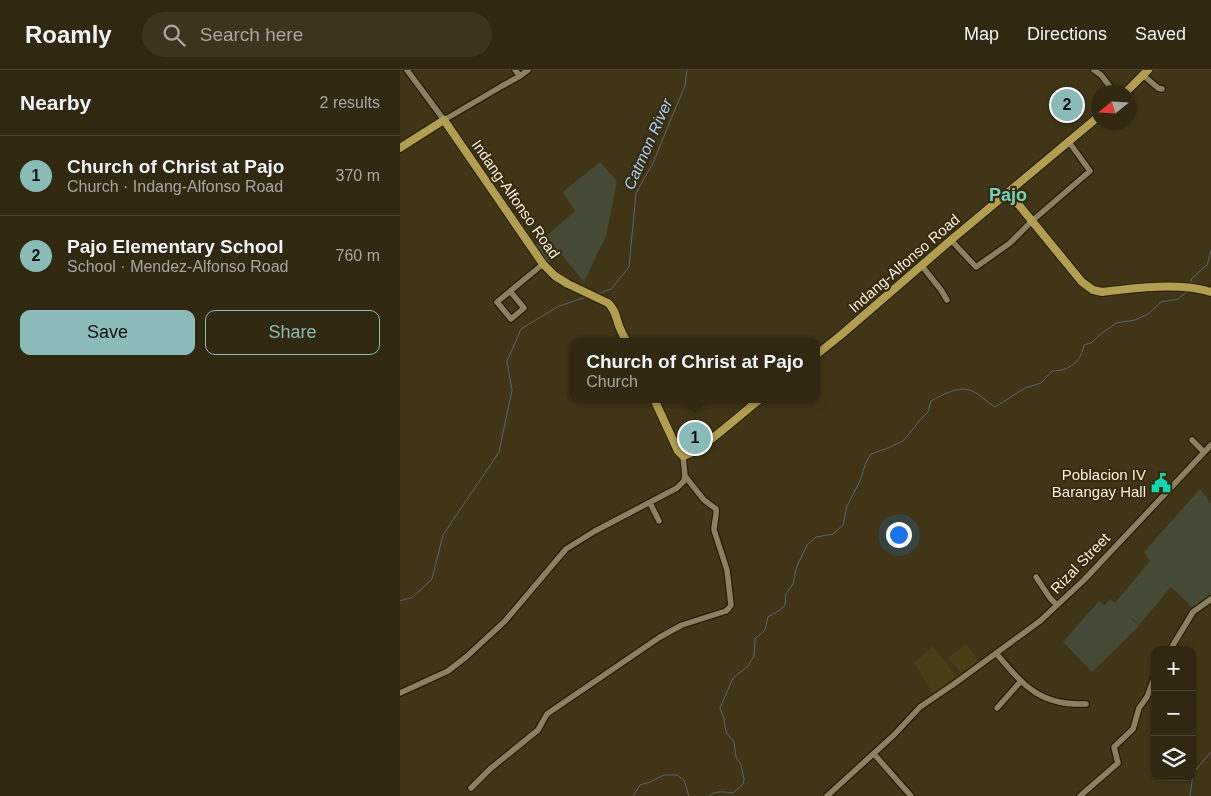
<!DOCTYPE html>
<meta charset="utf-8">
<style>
body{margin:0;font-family:Arial,sans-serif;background:#3c341f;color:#f1f3f6}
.controls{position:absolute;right:15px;bottom:15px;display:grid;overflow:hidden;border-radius:10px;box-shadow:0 1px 4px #0004}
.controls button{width:45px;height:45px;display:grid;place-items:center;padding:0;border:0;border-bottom:1px solid #4b4431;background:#302811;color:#f1f3f6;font:25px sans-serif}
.compass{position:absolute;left:691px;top:15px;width:45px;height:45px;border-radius:50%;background:#302811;box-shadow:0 1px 4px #0004;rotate:252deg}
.you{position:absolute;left:498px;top:464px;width:18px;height:18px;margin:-12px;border:4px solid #fff;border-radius:50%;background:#1a73e8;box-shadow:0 0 0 8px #1a73e833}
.badge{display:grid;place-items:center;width:32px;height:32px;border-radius:50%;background:#8bbbb9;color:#111;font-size:16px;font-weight:700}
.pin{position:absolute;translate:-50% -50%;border:2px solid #fff;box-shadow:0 1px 5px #0006}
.popup{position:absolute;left:170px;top:268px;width:250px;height:65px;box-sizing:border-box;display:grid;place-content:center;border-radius:10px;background:#302811;filter:drop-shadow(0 1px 4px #0005);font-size:16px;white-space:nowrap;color:#a8a69f}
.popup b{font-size:19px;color:#f1f3f6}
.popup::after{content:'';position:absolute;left:50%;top:100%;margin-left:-10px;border:10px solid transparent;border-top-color:#302811}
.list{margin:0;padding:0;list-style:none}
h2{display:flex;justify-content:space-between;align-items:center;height:65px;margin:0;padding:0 20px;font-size:21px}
h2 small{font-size:16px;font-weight:400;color:#a8a69f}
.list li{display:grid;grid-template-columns:32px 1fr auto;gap:15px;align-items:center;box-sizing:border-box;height:80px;padding:0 20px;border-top:1px solid #4b4431}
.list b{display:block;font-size:19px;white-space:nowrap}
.list p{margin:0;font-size:16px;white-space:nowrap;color:#a8a69f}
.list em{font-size:16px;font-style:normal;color:#a8a69f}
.actions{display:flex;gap:10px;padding:15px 20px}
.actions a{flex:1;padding:11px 0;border:1px solid #8bbbb9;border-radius:10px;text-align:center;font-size:18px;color:#8bbbb9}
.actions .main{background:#8bbbb9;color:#111}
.icon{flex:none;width:28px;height:28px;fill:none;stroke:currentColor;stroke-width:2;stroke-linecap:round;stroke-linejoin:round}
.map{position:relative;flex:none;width:811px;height:726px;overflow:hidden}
header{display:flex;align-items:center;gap:30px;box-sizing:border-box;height:70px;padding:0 25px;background:#302811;border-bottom:1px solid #4b4431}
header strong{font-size:24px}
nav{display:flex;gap:28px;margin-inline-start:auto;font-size:18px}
.search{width:350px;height:45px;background:#3c341f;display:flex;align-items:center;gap:12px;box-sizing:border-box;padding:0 18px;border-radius:28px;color:#a8a69f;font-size:19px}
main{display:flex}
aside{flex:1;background:#302811}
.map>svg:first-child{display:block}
.built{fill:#4a3e17}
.green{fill:#444a36}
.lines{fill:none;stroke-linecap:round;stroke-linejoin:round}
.stream{stroke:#58656d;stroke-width:1}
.minor-casing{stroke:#271d00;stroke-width:8}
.major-casing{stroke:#271d00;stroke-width:10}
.minor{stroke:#8b8060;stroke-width:5.5}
.major{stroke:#b19e50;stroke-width:8}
.labels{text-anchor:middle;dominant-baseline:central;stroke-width:4.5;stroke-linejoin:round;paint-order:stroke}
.street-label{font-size:15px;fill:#f6f0de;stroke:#362c0d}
.poi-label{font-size:15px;fill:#f6f0de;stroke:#362c0d;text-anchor:end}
.water-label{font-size:16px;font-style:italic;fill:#a6cffb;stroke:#362c0d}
.quarter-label{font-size:18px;font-weight:bold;fill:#72d4bc;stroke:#362c0d}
</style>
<header>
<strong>Roamly</strong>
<div class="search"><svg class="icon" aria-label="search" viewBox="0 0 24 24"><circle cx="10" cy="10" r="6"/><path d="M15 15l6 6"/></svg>Search here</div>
<nav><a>Map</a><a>Directions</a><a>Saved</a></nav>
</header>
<main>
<aside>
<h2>Nearby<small>2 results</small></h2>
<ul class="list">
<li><span class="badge">1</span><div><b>Church of Christ at Pajo</b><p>Church · Indang-Alfonso Road</p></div><em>370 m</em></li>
<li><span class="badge">2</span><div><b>Pajo Elementary School</b><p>School · Mendez-Alfonso Road</p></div><em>760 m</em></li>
</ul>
<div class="actions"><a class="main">Save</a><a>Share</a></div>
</aside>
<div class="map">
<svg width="811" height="726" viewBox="0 0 811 726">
<rect width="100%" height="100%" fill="#403617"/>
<path class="built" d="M673 18 685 33 661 52 649 38Z
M566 574 579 591 561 603 548 588Z
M533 576 556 606 533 624 514 593Z"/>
<path class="green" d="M200 92 217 111 206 166 184 212 160 183 148 193 135 176 175 141 163 122Z
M800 419 811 434V526L795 540 771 517 739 555 723 540 739 556 692 602 663 572 699 531 705 535 710 529 715 533 750 491 744 482Z"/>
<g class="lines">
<path class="stream" d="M790 215 792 208 807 195 811 181
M197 224 211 219 229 197 236 123 253 93 271 49 285 16 287 0
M0 531 13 527 32 509 43 465 99 382 112 320 107 291 121 259 159 236 186 227
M233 726 240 715 250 712 264 705H277L284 710 289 726
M309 726C315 720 325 722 333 723L343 714 344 709 341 695 336 687 334 672 326 662 324 649 320 638 333 608 348 596 354 586 355 569 365 560 368 547 380 540 385 535 386 524 393 514 397 496 407 475 416 467 433 464 443 455 447 436 460 411 465 395 471 384 488 378 503 371 521 349 528 342 531 331C542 325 559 315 572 321 581 325 587 332 595 337L625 318 641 313 652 301C669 301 681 292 684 275L691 273 702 263 711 257 716 253 735 250 748 244 761 232 778 229 788 221
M790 726 793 703 811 682"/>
<defs>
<path id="minor" d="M7 0 44 50 102 16 120 6 128 0
M115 0 120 6
M694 0 701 5 714 22
M743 5 758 18 762 19
M551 170 576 197 610 173 632 151 690 101 669 72
M522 196 541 220 547 230
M110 221 124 238 111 249 97 232 143 194
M792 370 804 382
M250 433 259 451
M636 507 650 528 657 535
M770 580 790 547 793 542 811 529
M596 583C624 616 640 636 686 634
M0 623 48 601 66 587 105 551 166 479 195 461 277 418 284 411 285 406 283 386
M597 638 621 611
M474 684 511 726
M71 718 90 699 138 660 147 644 166 631 260 567 282 555 326 541 329 538 331 535 327 500 314 460C314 452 317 446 316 439L304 430 285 406
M427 726 494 665 520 637 554 614 640 551 684 510 811 375
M680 726 718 693 714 677 733 659 739 638 747 627 755 606"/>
<path id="major" d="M726 22 748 0
M0 78 44 50 143 194 155 206 168 214 208 233C215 239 216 247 219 256 221 261 224 267 227 272
M609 123 682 212 693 220 702 222C734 218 780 212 811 222
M416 285 441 265 551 170 698 47
M254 329 278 381 283 386C296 385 346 340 360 329"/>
</defs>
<use href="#minor" class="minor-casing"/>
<use href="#major" class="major-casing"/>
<use href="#minor" class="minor"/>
<use href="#major" class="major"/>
</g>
<defs>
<symbol id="civic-bare" viewBox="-9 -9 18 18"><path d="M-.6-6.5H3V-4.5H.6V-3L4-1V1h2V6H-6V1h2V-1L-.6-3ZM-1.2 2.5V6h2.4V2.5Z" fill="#13d5b4" stroke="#362c0d" stroke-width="2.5" paint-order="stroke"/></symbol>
</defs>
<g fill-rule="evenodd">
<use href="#civic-bare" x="747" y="399" width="28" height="28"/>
</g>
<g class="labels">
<g class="street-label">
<text transform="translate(116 129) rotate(55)">Indang-Alfonso Road</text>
<text transform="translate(504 193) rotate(-41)">Indang-Alfonso Road</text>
<text transform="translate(680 493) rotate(-46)">Rizal Street</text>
</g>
<g class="poi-label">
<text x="746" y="404">Poblacion IV<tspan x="746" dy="17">Barangay Hall</tspan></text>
</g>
<g class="water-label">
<text transform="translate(248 74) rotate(-66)">Catmon River</text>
</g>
<g class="quarter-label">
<text x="608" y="125">Pajo</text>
</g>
</g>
</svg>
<div class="controls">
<button>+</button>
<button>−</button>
<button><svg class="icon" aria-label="layers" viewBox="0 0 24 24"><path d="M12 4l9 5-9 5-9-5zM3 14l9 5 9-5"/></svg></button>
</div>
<svg class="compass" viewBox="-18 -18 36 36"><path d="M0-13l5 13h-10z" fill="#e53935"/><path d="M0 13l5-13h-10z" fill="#a8a69f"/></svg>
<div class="you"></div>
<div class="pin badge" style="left:295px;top:368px">1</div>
<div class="popup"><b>Church of Christ at Pajo</b>Church</div>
<div class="pin badge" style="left:667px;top:35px">2</div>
</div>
</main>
